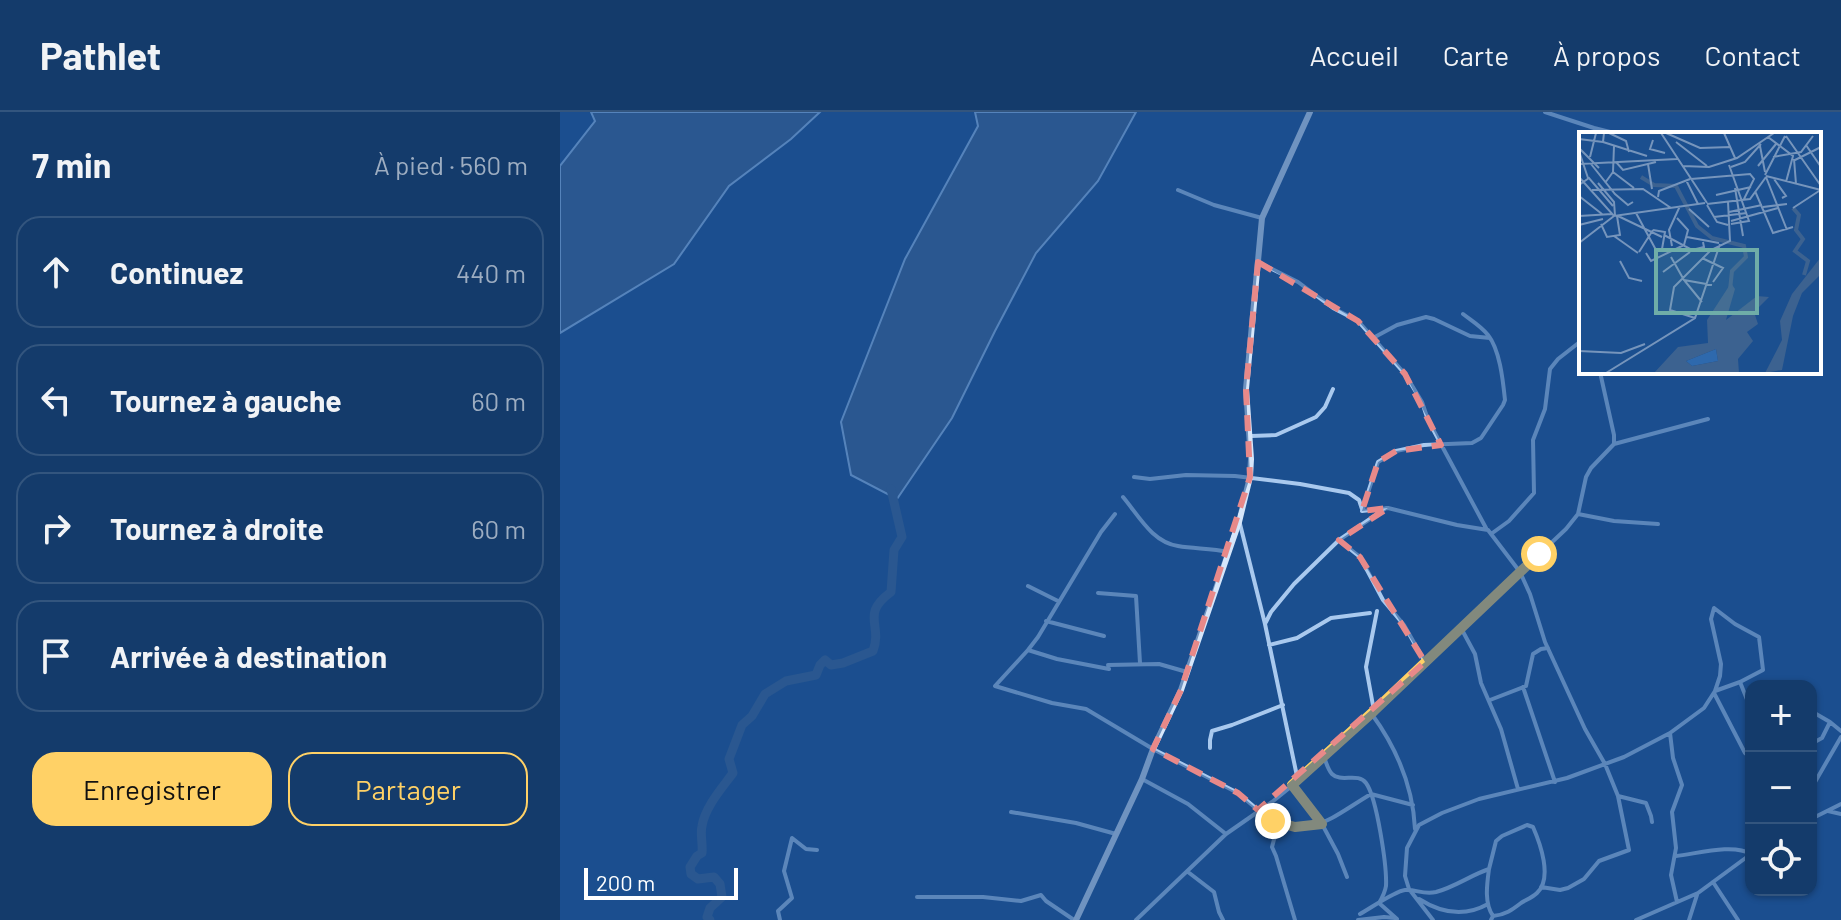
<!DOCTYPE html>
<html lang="fr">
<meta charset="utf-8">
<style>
body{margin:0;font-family:Barlow,sans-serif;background:#214673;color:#f1f3f6}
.controls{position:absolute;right:24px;bottom:24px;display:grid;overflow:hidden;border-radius:16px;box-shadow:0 2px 6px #0004}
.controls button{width:72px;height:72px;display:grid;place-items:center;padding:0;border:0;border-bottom:2px solid #33557e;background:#143b6b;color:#f1f3f6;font:40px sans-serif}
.scale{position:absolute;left:24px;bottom:20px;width:154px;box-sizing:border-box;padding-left:8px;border:4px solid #fff;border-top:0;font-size:22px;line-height:28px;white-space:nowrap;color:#fff;-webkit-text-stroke:6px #1b4f8f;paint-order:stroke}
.stop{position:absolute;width:24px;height:24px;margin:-18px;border:6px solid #ffd166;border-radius:50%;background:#fff}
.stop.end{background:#ffd166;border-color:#fff;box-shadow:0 2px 8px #0008}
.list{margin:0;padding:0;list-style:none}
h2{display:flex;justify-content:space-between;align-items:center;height:104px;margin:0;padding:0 32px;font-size:34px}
h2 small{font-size:26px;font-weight:400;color:#9dadc1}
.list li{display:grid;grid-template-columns:52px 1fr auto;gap:24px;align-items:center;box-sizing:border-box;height:112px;margin:0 16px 16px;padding:0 16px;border:2px solid #33557e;border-radius:24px}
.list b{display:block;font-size:30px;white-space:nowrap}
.list em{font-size:26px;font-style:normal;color:#9dadc1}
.actions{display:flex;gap:16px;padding:24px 32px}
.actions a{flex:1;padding:18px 0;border:2px solid #ffd166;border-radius:24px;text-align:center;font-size:28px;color:#ffd166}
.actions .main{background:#ffd166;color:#111}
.icon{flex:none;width:44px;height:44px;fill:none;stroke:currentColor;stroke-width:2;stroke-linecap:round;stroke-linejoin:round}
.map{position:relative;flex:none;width:1281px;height:808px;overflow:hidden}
header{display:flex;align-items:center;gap:48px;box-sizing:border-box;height:112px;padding:0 40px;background:#143b6b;border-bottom:2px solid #33557e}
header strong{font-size:38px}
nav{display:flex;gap:44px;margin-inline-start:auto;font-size:28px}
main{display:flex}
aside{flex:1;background:#143b6b}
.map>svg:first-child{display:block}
.water{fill:#3c6290;stroke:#9cc4f0;stroke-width:2}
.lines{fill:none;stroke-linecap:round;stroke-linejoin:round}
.river{stroke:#3c6290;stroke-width:9}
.street{stroke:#a9c9ee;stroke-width:4}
.secondary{stroke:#d6e6fa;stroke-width:6}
.route{stroke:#ffd166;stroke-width:10}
.marked{fill:none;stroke:#e88989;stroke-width:6;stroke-dasharray:16 10;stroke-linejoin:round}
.inset-river{fill:none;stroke:#3c6290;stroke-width:4}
.inset-road{fill:none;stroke:#7695bc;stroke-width:2}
.view{fill:#6fada8;fill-opacity:0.15;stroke:#6fada8;stroke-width:4}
.inset-edge{fill:none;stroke:#fff;stroke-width:4}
</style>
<header>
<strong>Pathlet</strong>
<nav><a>Accueil</a><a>Carte</a><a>À propos</a><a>Contact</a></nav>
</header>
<main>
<aside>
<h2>7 min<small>À pied · 560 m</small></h2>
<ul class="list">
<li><svg class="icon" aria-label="ahead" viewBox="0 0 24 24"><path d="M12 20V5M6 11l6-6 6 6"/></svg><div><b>Continuez</b></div><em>440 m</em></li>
<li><svg class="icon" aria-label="left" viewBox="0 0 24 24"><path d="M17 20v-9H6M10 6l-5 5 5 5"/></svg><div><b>Tournez à gauche</b></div><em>60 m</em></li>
<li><svg class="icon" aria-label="right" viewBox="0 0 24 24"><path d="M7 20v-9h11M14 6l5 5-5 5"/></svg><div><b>Tournez à droite</b></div><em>60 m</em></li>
<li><svg class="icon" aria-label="arrive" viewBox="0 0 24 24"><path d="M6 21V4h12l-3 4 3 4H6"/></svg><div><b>Arrivée à destination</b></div></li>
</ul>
<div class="actions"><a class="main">Enregistrer</a><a>Partager</a></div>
</aside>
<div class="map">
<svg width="1281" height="808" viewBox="0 0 1281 808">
<rect width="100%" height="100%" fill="#1b4f8f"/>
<path class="water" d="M31 0H260L231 27 169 74 114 152 0 221V54L35 9Z
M415 0H576L538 69 476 141 435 219 392 306 337 387 291 363 281 310 345 147 418 14Z"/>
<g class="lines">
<path class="river" d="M150 808 147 805 150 796 162 785 160 772 154 765 138 767 131 762 130 755 137 744 142 741C143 732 140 722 142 714 145 695 162 676 173 661L169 647 182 613 192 604 205 582 226 569 256 563 260 553 265 548 271 553 283 551 313 539C323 512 300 503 331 480L334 438 342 425 331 377"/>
<path class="street" d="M985 0 1034 16 1058 22
M618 78 654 93 702 106
M698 150 738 170 773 196 798 209 845 262 862 290 868 308 926 416
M813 226 837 213 866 205 874 207 910 224 930 226
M691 324 716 323 756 305 765 295 773 277
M1054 332 1148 307
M574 365 590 367 626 363 675 364 740 372 789 381 799 388 802 397
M563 385C579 404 592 430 618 434 635 437 651 436 668 440
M802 399 828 396 897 413 928 418 960 460 970 482 985 530 1025 617 1045 652 1058 684 1086 691 1091 704 1092 710
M802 399 818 350 836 339 864 333 912 331 921 326 943 293 945 288C943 269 940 238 928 223 921 214 912 209 903 202
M555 402 541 420 478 525 468 538 435 574 492 591 526 597 593 637 678 681 698 698
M1018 402 1054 409 1098 412
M680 412 705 512 738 669
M931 422 949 409 974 381 973 328 985 297 990 257 998 247 1021 229
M780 429 800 445 823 488 844 513 865 550
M468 474 498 489
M538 481 576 484 580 551
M486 509 544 524
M706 510 711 500 734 472 779 428 826 396
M901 516 915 542 921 571 941 617 958 677
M709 533 737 526 771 506 810 501
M468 538 497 547 549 557
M548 553 599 552 627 560
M1180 570 1188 590 1191 592
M963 575 995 670
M1154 581 1185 641 1191 646
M930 588 966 574 973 542 981 537 988 536
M814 599 806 555 817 499
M1251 599 1270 610 1281 619
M811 601C836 635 853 675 855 717
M1110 621 1113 646 1122 673 1112 700 1116 736 1111 763 1117 790
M1251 632 1262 626 1270 610
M650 636V628L652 619 672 613 723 593
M764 645C766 650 768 658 772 662 781 671 798 660 806 671 817 686 827 755 826 774 825 780 822 786 819 791L837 807
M582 667 628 692 666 722
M732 673 762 712 778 742 787 765
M1251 677 1281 625
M1268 699 1281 702
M451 700 516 711 556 722
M702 706C756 725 766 709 811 682L853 693
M1251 707 1281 692
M716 720 712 735 716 744 735 808
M1116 744C1136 742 1173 731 1191 742
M929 757C927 772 924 791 933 804L931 808
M628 760 654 780 659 800 663 808
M1153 770 1178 808
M981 775 1000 778 1008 776 1024 767 1039 749 1069 738 1058 684
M357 785H423L461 789 481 783 486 789 514 808
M859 787C881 801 905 805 928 792
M800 802C811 796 835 779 845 778 856 777 863 783 876 780 895 775 911 763 929 757L936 729 942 724 967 713 973 715C980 731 993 766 977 781 973 785 966 788 961 791 952 798 945 803 933 804
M220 808 218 799 232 786 224 759 232 726 246 737 257 738
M576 808 666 722 712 690 738 669 1006 417 1018 402 1026 365 1031 356 1054 332V323L1040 260
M798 808 824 805 835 806
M873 808 849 777 845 764 847 736 859 713 882 701 919 687 1007 666 1064 645 1110 621 1144 596 1155 579 1160 564 1161 552 1151 507 1154 496 1175 512 1199 525 1203 558 1180 570 1155 579
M1076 808 1138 781 1191 742
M1129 808 1137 783"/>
<path class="secondary" d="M516 808 582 667 593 637 621 578 679 410 690 365 691 347 686 277 702 106 750 0"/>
</g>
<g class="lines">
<path class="route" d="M713 709 735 715 762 712 732 673 814 599 979 442"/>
</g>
<path d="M0 0H1281V808H0ZM698 150 798 209 845 262 881 333 836 339 818 350 802 399 828 396 779 428 800 445 865 550 698 698 678 681 593 637 621 578 690 365 686 277Z" fill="#1b4f8f" fill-opacity=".55" fill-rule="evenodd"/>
<path class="marked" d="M698 150 798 209 845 262 881 333 836 339 818 350 802 399 828 396 779 428 800 445 865 550 698 698 678 681 593 637 621 578 690 365 686 277Z"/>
<g transform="translate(1019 20)">
<rect width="242" height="242" fill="#1b4f8f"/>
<path d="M137 217 139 229 113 234 107 229Z" fill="#2e69ad"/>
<path d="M242 125V142L223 161 214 184 203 238 186 241 203 208 201 189 213 162ZM152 151 156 157 147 188 178 164 190 165 175 180 179 192 168 200 174 209 159 227 160 241H75L99 215 129 211 128 188ZM137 217 139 229 113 234 107 229Z" fill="#3c6290" fill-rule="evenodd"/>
<path class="inset-river" d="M62 45 75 53 97 54 118 94 133 106 165 114 167 125 153 139 151 158M214 76 220 83 217 98 224 107 216 119 229 129 225 143"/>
<path class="inset-road" d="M25 1 24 10 68 24M30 1 47 9 50 20M82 1 128 71M87 1 121 16 152 15M145 1 156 26M207 4 242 54M189 5 214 24 207 50M0 7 24 10M74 8 71 17 86 21M97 10 128 34M227 13 242 35M181 14 186 40M0 16 20 36M0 19 9 46M11 25 17 1M194 25 222 20 234 4M215 27 217 52M216 28 242 15M37 30 44 38 77 30M0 32 98 27M12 32 36 62 49 73 54 70M69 32 73 57M150 33 170 89 152 92M104 34 130 35 158 26 195 1M179 34 197 12M152 35 166 30 182 12M34 40 55 56M186 43 206 4M187 44 242 58M0 45 35 84 126 71M187 45 208 98M112 47 171 42 175 47 165 67M195 47 207 64 203 66M107 48 119 72M19 51 35 70 36 83M26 51 34 40 35 14M0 53 10 46 34 74M156 56 164 104M13 58 64 57 92 76M176 59 194 101 214 95M137 63 172 55M0 64 23 82M79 65 80 59 111 47M128 72 171 67 187 45M128 73 138 90 149 93M184 75 208 72M214 76 240 59M110 77 130 95M150 80 183 73M57 81 77 118M0 84 33 82M39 84 83 105M135 85 168 81M152 89 199 76M22 92 28 105 41 103 38 84M0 93 24 87M74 98 86 100 83 117M85 103 113 118 125 115 124 110M35 104 59 121M108 105 140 111M0 111 35 84M93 114 90 98 101 74M60 120 74 98M67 121 72 129 105 113 109 98 98 86M92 125 105 148 133 153M123 126 144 136 134 150M41 129 50 146 63 149M84 140 111 120M105 148 123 170M116 186 91 178 95 155 132 118 151 109 149 70M0 219 42 221 66 212M27 241 116 186 141 112"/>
<path class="view" d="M77 118H178V181H77Z"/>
<rect width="242" height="242" class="inset-edge"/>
</g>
</svg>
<div class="controls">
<button>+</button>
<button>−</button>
<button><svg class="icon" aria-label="locate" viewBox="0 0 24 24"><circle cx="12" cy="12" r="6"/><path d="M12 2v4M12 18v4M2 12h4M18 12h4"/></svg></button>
</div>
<div class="scale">200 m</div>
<div class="stop" style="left:979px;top:442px"></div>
<div class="stop end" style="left:713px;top:709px"></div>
</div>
</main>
